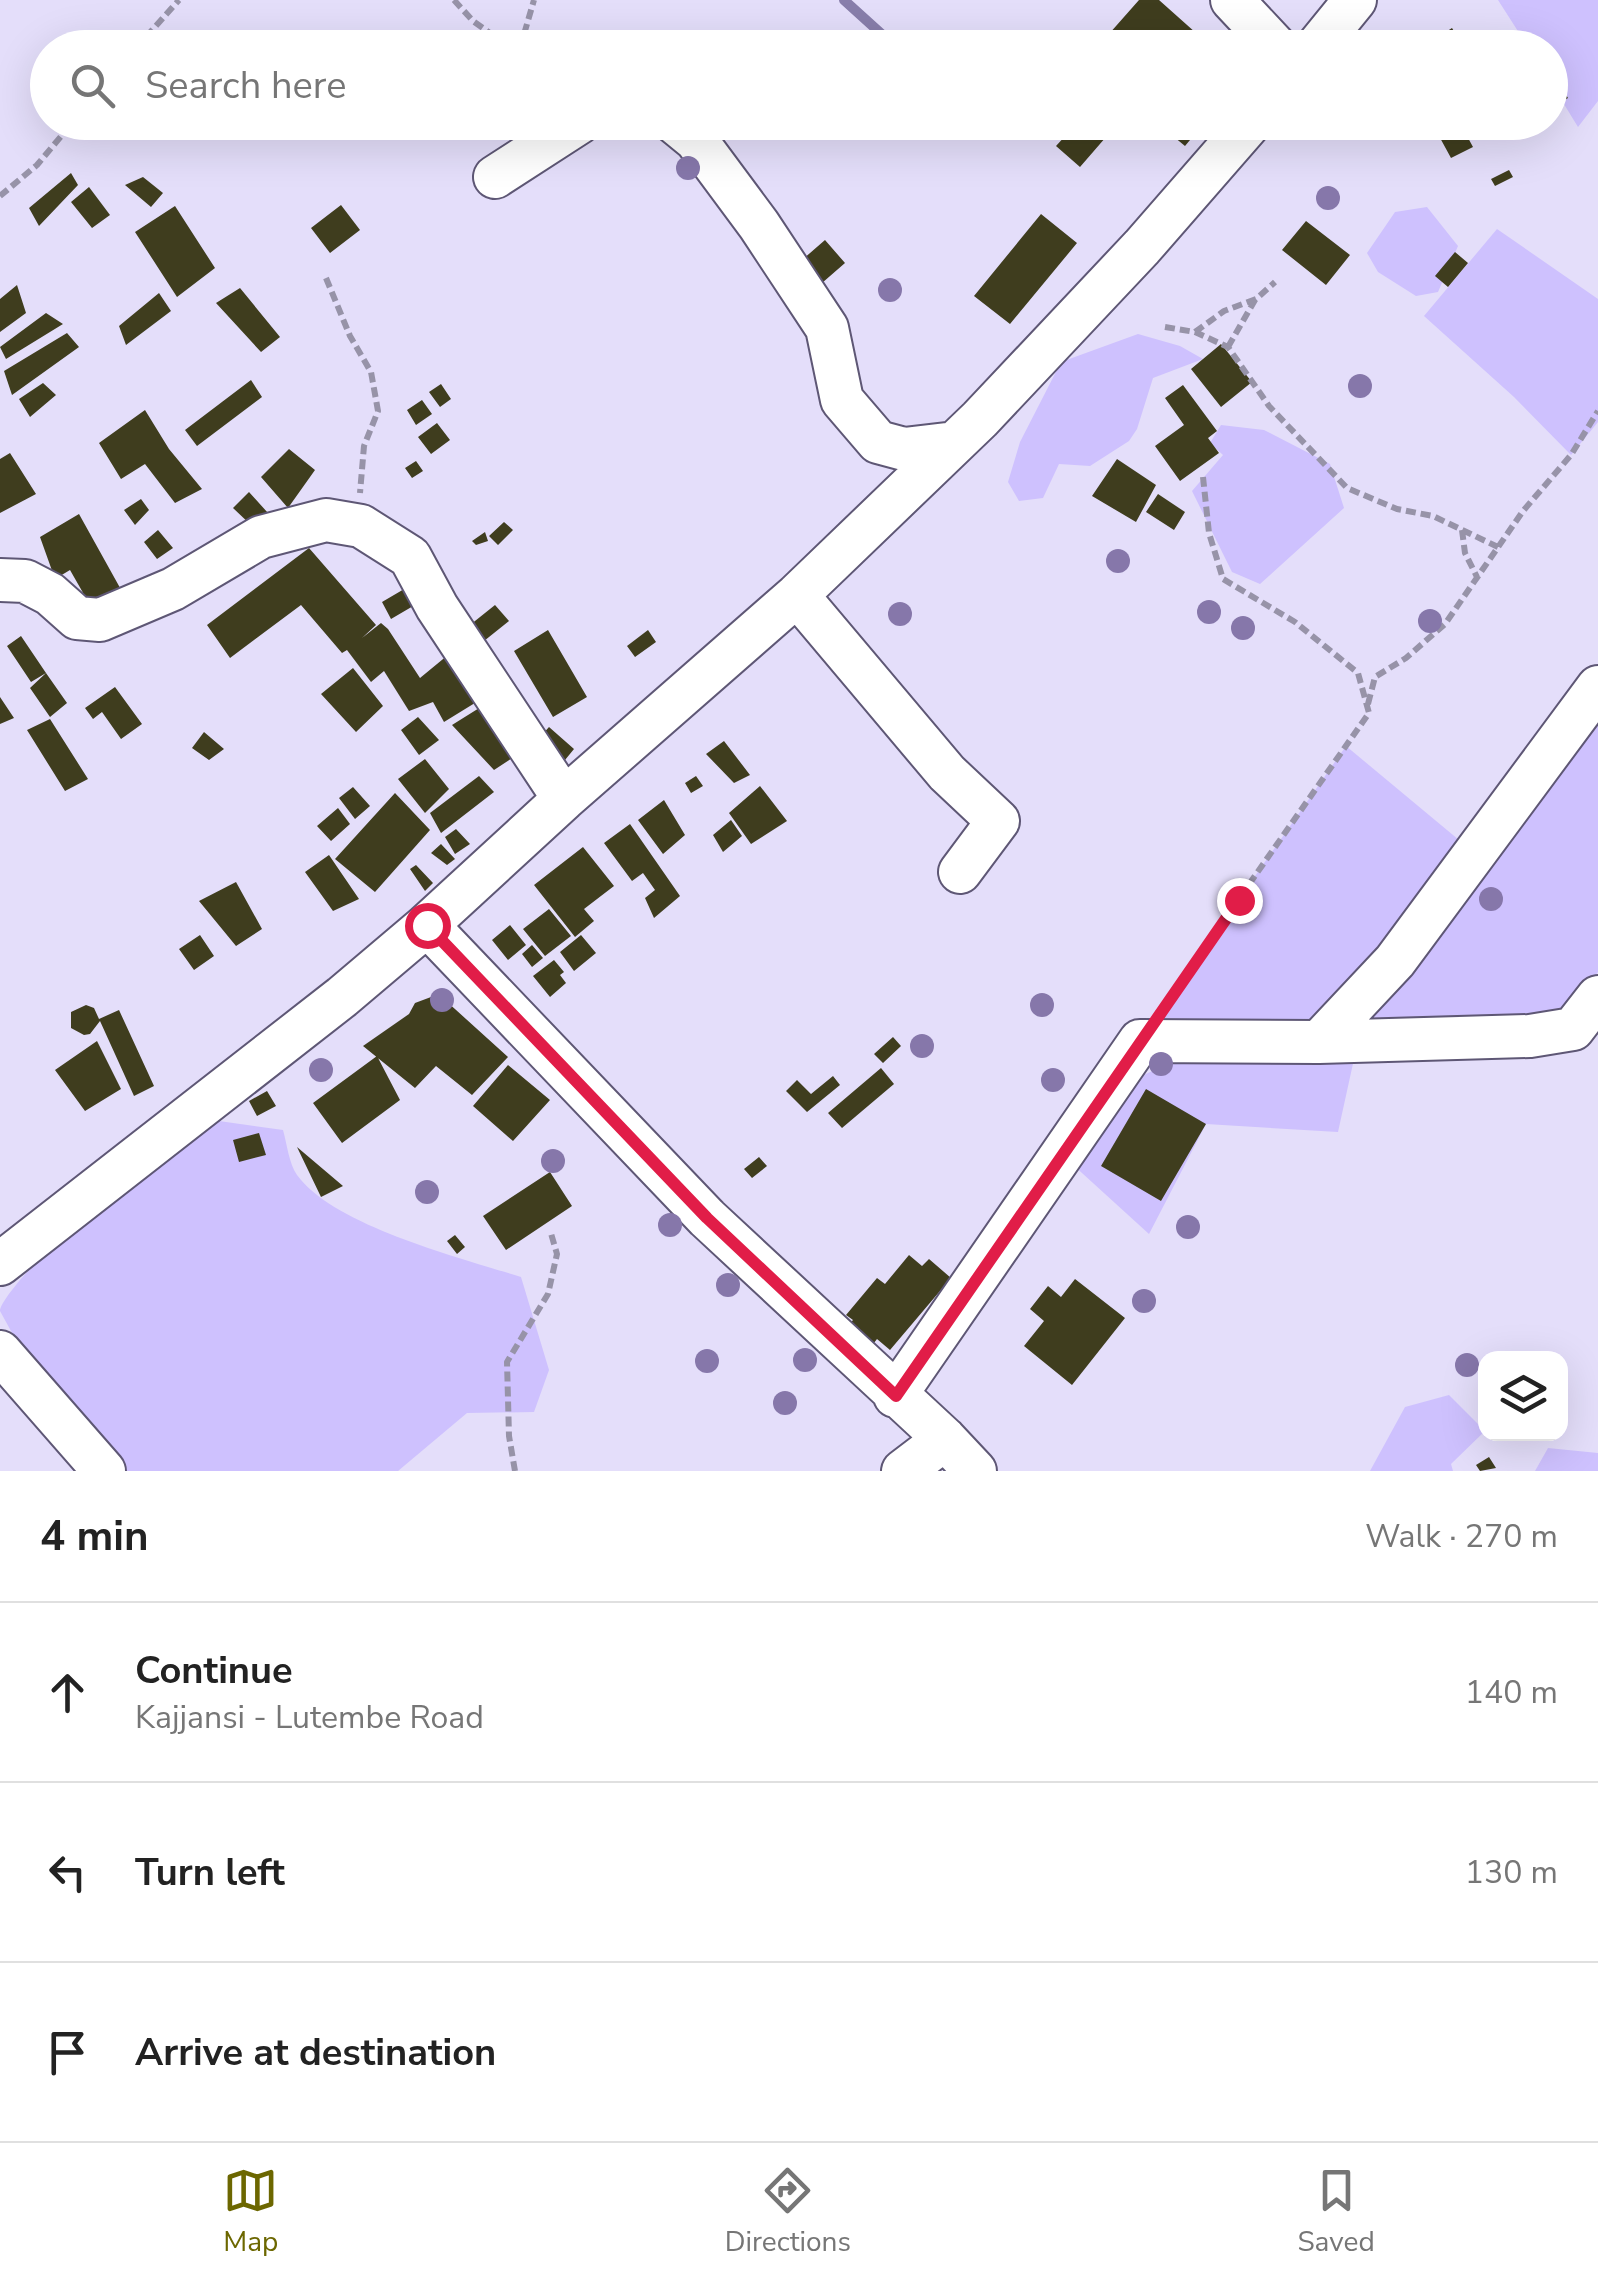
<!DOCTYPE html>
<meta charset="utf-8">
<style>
body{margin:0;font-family:"Nunito Sans",sans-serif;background:#f2f2f2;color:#222}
.controls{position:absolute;right:30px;bottom:30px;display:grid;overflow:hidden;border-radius:20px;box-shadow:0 10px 40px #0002}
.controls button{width:90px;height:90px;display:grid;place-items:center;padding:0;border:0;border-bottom:2px solid #e0e0e0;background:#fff;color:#222;font:50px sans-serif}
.stop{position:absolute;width:30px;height:30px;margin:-22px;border:8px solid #e11d48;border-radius:50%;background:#fff}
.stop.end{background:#e11d48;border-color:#fff;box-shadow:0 2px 10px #0008}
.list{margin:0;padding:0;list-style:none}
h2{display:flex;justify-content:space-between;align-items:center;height:130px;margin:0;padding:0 40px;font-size:42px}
h2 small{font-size:32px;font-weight:400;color:#767676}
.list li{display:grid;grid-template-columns:65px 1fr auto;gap:30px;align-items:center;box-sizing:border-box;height:180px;padding:0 40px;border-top:2px solid #e0e0e0}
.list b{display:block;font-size:38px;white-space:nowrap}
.list p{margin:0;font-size:32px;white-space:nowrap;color:#767676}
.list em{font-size:32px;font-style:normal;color:#767676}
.icon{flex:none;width:55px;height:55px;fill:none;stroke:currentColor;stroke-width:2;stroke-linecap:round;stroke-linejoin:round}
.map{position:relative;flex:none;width:1598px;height:1471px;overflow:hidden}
.search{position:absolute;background:#fff;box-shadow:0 10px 40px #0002;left:30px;right:30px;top:30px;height:110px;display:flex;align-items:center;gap:25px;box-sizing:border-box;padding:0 35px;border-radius:55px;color:#767676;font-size:38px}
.sheet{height:670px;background:#fff}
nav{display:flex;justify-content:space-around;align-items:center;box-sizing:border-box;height:140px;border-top:2px solid #e0e0e0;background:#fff;font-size:28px;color:#767676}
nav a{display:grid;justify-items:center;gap:5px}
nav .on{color:#6c6700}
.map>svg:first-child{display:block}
.green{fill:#cec1fe}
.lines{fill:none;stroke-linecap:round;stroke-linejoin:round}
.stream{stroke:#887eab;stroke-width:10}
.building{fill:#3f3d1e}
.minor-casing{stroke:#5e5775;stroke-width:46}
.path{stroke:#9793a8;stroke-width:6;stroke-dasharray:10 5;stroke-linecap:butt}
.minor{stroke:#fff;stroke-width:42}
.tree{fill:#8677aa}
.route{stroke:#e11d48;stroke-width:12}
</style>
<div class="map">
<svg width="1598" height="1471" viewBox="0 0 1598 1471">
<rect width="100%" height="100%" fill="#e4defa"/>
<path class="green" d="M1498 0H1598V101L1578 127 1551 83 1550 48 1528 47Z
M1427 207 1458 246 1438 292 1416 296 1378 272 1367 253 1395 212Z
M1497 229 1598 299V422L1571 455 1514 397 1424 316Z
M1138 334 1180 346 1203 359 1153 378 1137 429 1129 441 1090 466 1059 464 1043 498 1019 501 1008 482 1020 442 1061 362Z
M1221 425 1264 430 1330 464 1344 508 1260 584 1232 572 1192 491 1223 455 1210 443Z
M1598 716V972L1577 1001 1546 1023 1432 1024 1356 1017Z
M1346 746 1465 845 1321 1023 1148 1029Z
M1199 1049 1354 1059 1338 1132 1206 1124 1149 1234 1071 1163 1131 1081Z
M219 1121 283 1130C287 1144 289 1164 297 1175 334 1226 461 1258 521 1277L549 1370 534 1412 467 1413 398 1471H119L34 1373 0 1311C0 1294 90 1205 108 1192 144 1167 182 1144 219 1121Z
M1449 1395 1485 1431 1451 1464 1453 1471H1370L1405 1407Z
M1548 1448 1598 1453V1471H1535Z"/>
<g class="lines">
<path class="stream" d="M844 0 897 48"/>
</g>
<path class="building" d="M1139 0H1159L1196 33 1184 48H1171L1155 33 1142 48H1105L1101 43Z
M1452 28 1464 48H1421Z
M1533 37 1539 48H1514Z
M1550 68 1568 98 1550 109Z
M1078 122H1119L1080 167 1056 146Z
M1156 122H1205L1185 146Z
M1461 125 1473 147 1451 158 1439 136Z
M1509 170 1513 177 1495 186 1491 179Z
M71 173 78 185 39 226 29 208Z
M143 177 163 193 151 207 125 185Z
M89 187 110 215 92 228 71 202Z
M341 205 360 230 330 253 311 228Z
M175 206 215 268 177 297 135 232Z
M1041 214 1077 243 1010 324 974 296Z
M1306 221 1350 255 1326 285 1282 250Z
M825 240 845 263 822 283 802 260Z
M1455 252 1468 263 1448 287 1435 276Z
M17 285 26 313 0 332V299Z
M240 288 280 337 261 352 216 303Z
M159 293 171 311 126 345 119 326Z
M46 313 63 324 6 359 0 347Z
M67 333 79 347 12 395 4 371Z
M1221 344 1252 382 1221 407 1191 369Z
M251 380 262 397 197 446 185 430Z
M43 383 56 395 30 417 19 399Z
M441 384 451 399 440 407 429 392Z
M1183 385 1217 431 1208 438 1219 453 1180 481 1155 446 1184 425 1165 398Z
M422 400 432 414 416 425 407 410Z
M145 410 169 449 202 489 175 503 145 464 121 479 99 443Z
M437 423 450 440 431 454 418 437Z
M289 449 315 470 288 508 261 477Z
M10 453 36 494 0 513V459Z
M1117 459 1156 485 1136 522 1092 496Z
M416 461 423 471 412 478 405 468Z
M249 492 268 513 252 526 233 508Z
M1158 494 1185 512 1174 530 1146 512Z
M141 499 149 510 135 525 124 510Z
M79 514 124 595 94 612 70 570 55 579 40 537Z
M504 522 513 530 498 545 489 536Z
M158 530 173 548 157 559 144 542Z
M485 532 488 541 476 545 472 541Z
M309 548 376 625 362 638 381 623 388 629 420 678 454 650 483 698 444 722 433 702 409 711 384 671 371 682 347 650 342 653 301 605 230 658 207 625Z
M411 585 420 602 391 619 382 602Z
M495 605 509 621 484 641 470 625Z
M548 630 587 697 553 717 514 651Z
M648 630 656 642 635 657 627 646Z
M21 636 46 673 31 682 7 646Z
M353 668 383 706 356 732 321 694Z
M46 673 67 703 50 717 30 688Z
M115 687 142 724 121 739 102 712 93 719 85 708Z
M0 697 14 718 0 724Z
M484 705 523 751 494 770 452 725Z
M418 717 439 740 419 755 401 730Z
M50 719 88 779 65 791 27 730Z
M549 727 574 749 565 760 540 737Z
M204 732 224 749 209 760 192 748Z
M724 741 750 775 734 783 706 754Z
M425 759 449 789 425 813 398 779Z
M479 776 494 792 441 833 430 813Z
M696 776 703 786 691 793 685 783Z
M760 786 787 821 751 844 729 813Z
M353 787 370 806 355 819 339 798Z
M395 793 430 830 375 892 335 859Z
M664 800 685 835 663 854 638 820Z
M338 808 350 824 331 841 317 826Z
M731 820 742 836 723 852 713 835Z
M630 824 680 896 654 918 645 898 655 890 643 873 632 881 604 843Z
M456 829 470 844 455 854 445 837Z
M441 844 455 859 447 865 431 853Z
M583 847 614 886 584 909 594 921 575 937 534 885Z
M329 855 359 899 333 911 305 872Z
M416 865 433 883 425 891 410 869Z
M236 882 262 929 236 946 199 901Z
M549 909 571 936 545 956 523 929Z
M510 925 526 945 508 960 492 940Z
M200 935 214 956 194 970 179 949Z
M581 935 596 953 574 971 560 952Z
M532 945 543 958 532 967 522 954Z
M554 960 564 972 560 975 566 983 550 997 533 976Z
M431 997 445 1000 508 1057 472 1095 436 1066 415 1088 363 1046 409 1014 415 1003Z
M86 1005 94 1008 99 1019 119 1010 154 1086 134 1096 100 1021 90 1034 84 1035 71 1028V1012Z
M893 1037 901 1046 883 1063 874 1054Z
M97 1041 121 1089 85 1111 55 1070Z
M377 1056 400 1100 342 1143 313 1103Z
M508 1065 550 1100 513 1141 473 1106Z
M881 1068 894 1084 842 1128 828 1113Z
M833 1076 840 1085 807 1112 786 1091 797 1080 811 1094Z
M1146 1089 1206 1124 1161 1201 1101 1166Z
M267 1091 276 1106 257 1116 249 1101Z
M259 1133 266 1155 239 1162 233 1140Z
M297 1147 343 1186 321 1197Z
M759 1157 767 1166 752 1178 744 1169Z
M550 1172 572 1206 506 1250 483 1216Z
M455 1235 465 1247 457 1254 447 1241Z
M909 1255 922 1266 929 1259 951 1278 890 1350 877 1339 870 1348 846 1328 853 1320 846 1315 877 1278 885 1284Z
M1075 1279 1125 1318 1072 1385 1024 1346 1044 1321 1030 1309 1048 1286 1061 1297Z
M1489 1457 1496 1468 1480 1471 1476 1465Z"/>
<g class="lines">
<defs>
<path id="minor" d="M1232 0 1277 48
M1316 48 1355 0
M674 122 696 140 759 225 827 328 842 400 878 442 904 449 955 443
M495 177 580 122
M0 580 25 581 50 594 77 618 100 620 173 589 261 537 326 520 361 526 410 557 437 607 564 799
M797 595 947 773 998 821 960 872
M427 925 707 1218 945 1439 975 1471
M1319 1042 1395 961 1598 687
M0 1264 342 997 427 925 564 799 797 595 980 419 1142 247 1251 122
M0 1352 104 1471
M895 1396 1140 1041 1319 1042 1530 1036 1573 1029 1598 997
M903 1471 945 1439"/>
</defs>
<use href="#minor" class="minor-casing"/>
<path class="path" d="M454 0 473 21 511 48
M136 48 179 0
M520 48 534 0
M0 196 37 165 73 122
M326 278 350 336 371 372 378 411 364 446 360 493
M1165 327 1195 332 1228 347 1269 406 1347 488 1397 509 1433 516 1498 547
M1195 332 1224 311 1256 299 1275 282
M1228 347 1255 300
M1462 530 1465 553 1477 577
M1368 704 1375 677 1406 658 1445 624 1523 511 1571 455 1598 411
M1163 1007 1369 713 1358 673 1295 622 1223 579 1209 533 1203 477
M515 1471 509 1436 507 1362 548 1294 557 1254 550 1230"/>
<use href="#minor" class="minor"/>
</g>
<g class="tree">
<circle cx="688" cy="168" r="12"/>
<circle cx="1328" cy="198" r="12"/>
<circle cx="890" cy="290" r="12"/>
<circle cx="1360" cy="386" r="12"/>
<circle cx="1118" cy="561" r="12"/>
<circle cx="1209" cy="612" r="12"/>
<circle cx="900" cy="614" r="12"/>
<circle cx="1430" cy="621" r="12"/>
<circle cx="1243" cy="628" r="12"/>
<circle cx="1491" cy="899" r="12"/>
<circle cx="442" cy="1000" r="12"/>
<circle cx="1042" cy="1005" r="12"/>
<circle cx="922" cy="1046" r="12"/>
<circle cx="1161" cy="1064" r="12"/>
<circle cx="321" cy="1070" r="12"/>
<circle cx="1053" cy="1080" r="12"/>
<circle cx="553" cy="1161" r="12"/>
<circle cx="427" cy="1192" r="12"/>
<circle cx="670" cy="1225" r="12"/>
<circle cx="1188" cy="1227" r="12"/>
<circle cx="728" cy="1285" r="12"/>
<circle cx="1144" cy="1301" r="12"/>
<circle cx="805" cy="1360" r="12"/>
<circle cx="707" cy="1361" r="12"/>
<circle cx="1467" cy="1365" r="12"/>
<circle cx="785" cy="1403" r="12"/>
</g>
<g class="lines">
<path class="route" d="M427 925 707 1218 896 1396 1239 900"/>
</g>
</svg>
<div class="controls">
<button><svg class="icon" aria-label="layers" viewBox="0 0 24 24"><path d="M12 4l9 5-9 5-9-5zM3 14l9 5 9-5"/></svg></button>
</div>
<div class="stop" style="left:427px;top:925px"></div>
<div class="stop end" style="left:1239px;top:900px"></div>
<div class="search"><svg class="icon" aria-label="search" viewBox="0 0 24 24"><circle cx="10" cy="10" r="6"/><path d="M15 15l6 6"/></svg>Search here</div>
</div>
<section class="sheet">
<h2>4 min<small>Walk · 270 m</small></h2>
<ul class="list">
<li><svg class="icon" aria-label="ahead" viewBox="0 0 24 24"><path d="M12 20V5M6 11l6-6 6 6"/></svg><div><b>Continue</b><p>Kajjansi - Lutembe Road</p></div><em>140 m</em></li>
<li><svg class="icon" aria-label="left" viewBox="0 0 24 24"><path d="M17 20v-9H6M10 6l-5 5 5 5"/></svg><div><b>Turn left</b></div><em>130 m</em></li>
<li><svg class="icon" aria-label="arrive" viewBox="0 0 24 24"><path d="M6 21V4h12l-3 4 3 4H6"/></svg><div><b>Arrive at destination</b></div></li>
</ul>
</section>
<nav>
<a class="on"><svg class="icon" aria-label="map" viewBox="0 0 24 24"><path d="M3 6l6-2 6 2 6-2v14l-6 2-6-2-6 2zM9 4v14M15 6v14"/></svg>Map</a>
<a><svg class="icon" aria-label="directions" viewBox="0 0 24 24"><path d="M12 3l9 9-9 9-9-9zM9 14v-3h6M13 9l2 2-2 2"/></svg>Directions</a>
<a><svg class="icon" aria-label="saved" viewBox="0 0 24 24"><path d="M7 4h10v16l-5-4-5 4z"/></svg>Saved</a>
</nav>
